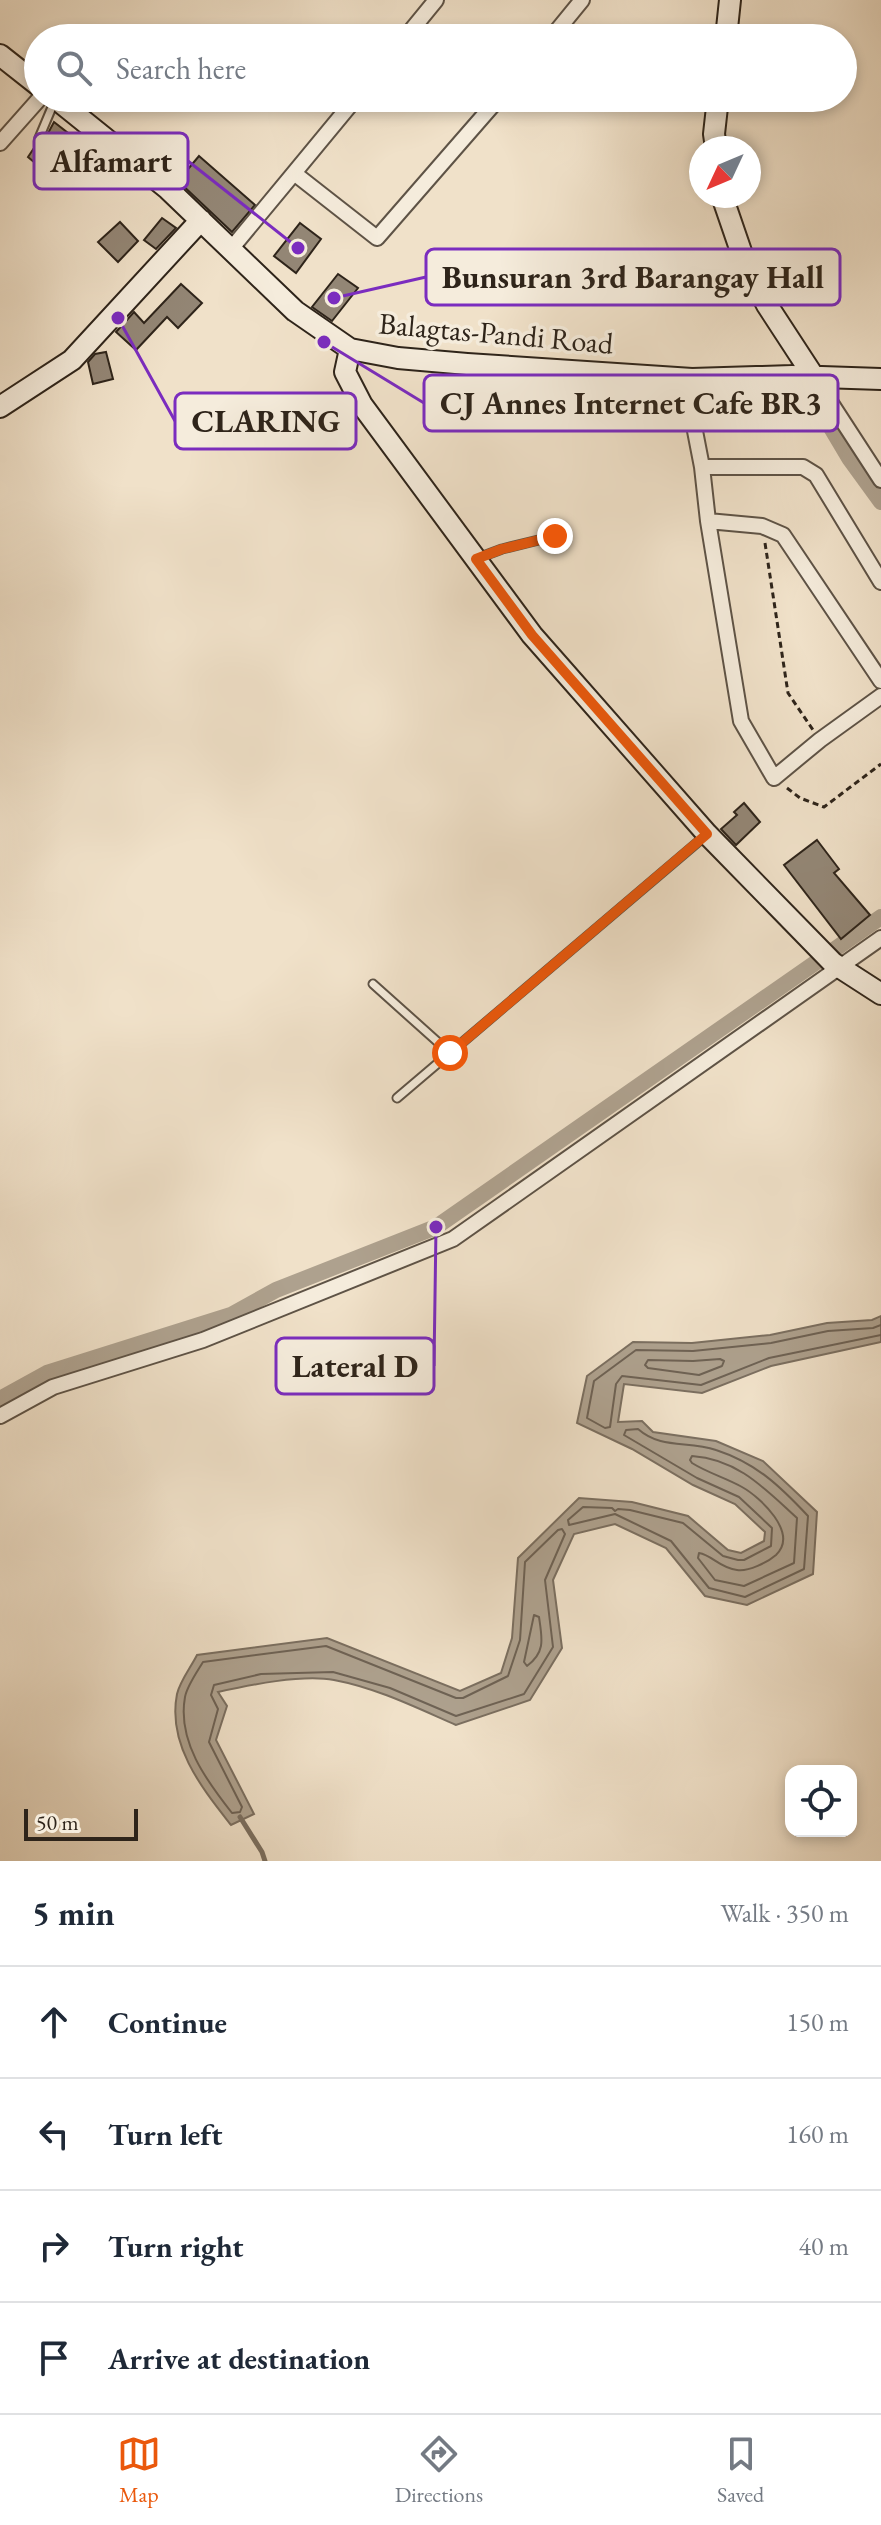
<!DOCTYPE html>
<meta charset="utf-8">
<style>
body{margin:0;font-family:"EB Garamond",serif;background:#f2f2f3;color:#1f2937}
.controls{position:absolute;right:24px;bottom:24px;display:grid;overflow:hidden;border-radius:16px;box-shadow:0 4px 12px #0003}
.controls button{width:72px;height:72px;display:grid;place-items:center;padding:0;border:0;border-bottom:2px solid #e0e1e3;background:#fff;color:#1f2937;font:40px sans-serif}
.compass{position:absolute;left:689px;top:136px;width:72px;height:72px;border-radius:50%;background:#fff;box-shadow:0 4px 12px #0003;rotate:226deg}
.scale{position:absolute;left:24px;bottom:20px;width:114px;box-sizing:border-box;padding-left:8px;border:4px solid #2e241a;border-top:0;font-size:22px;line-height:28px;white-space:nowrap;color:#2e241a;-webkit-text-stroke:6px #f5ecdc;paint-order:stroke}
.stop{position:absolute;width:24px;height:24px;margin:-18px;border:6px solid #ea580c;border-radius:50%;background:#fff}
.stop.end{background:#ea580c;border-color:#fff;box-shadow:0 2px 8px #0008}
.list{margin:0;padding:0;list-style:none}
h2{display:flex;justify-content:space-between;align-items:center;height:104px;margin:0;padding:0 32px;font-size:34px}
h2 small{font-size:26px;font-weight:400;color:#747a83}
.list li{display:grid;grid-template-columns:52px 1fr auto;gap:24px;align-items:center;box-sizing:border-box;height:112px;padding:0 32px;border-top:2px solid #e0e1e3}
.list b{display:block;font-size:30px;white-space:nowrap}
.list em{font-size:26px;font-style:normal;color:#747a83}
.icon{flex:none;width:44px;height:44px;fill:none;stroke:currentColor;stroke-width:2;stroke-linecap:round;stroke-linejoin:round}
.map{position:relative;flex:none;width:881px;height:1861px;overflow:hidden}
.search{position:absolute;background:#fff;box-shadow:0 4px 12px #0003;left:24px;right:24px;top:24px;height:88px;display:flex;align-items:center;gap:20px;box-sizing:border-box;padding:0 28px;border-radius:44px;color:#747a83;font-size:30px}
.sheet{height:552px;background:#fff}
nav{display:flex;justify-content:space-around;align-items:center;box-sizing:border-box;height:112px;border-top:2px solid #e0e1e3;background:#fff;font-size:22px;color:#747a83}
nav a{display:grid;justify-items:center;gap:4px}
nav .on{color:#ea580c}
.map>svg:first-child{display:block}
.water{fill:#aea18e;stroke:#7b6f60;stroke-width:2}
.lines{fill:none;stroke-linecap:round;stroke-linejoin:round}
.shore{stroke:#6e6254;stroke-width:2}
.stream{stroke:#7b6f60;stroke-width:5}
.canal{stroke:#aea18e;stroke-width:16}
.building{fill:#938675;stroke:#2e241a;stroke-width:2}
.lane-casing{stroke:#5e5346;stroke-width:11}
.street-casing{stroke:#5e5346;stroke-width:18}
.secondary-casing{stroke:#2e241a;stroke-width:24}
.path{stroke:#2e241a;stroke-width:3;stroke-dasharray:6 4;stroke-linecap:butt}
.lane{stroke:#f5ecdc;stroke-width:7}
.street{stroke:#f5ecdc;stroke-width:14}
.secondary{stroke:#f5ecdc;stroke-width:20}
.route{stroke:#ea580c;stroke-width:10}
.labels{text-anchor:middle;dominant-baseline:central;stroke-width:7;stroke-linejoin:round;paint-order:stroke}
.street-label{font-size:30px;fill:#2e241a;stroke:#f5ecdc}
.leader{fill:none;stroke:#7b2cbf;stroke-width:3}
.callout-dot{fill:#7b2cbf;stroke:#f5ecdc;stroke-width:3}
.callout{fill:#f5ecdc;stroke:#7b2cbf;stroke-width:3}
.callout-label{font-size:32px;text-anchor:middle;font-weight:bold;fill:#2e241a}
</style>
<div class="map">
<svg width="881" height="1861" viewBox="0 0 881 1861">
<rect width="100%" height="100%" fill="#f0e1c9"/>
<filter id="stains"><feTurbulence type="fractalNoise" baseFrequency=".0025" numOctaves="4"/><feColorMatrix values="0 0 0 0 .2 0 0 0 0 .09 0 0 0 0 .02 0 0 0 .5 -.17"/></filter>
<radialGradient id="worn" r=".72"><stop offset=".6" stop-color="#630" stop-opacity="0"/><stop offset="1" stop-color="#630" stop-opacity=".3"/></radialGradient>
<path class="water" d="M881 1316V1342L771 1366 702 1393 624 1384 618 1422 642 1421 653 1432 716 1441 763 1461 817 1512 813 1574 747 1605 705 1596 666 1548 615 1524 574 1534 553 1580 562 1648 530 1700 456 1725C417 1708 377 1688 334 1680 302 1674 250 1685 218 1692L227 1706 216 1740 254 1814 231 1825C202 1788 167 1745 177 1694 180 1681 191 1667 197 1655L327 1638 460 1691 501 1673 512 1638 518 1558 579 1498 632 1502 688 1516 728 1550 741 1553 764 1541 765 1532 735 1504 693 1485 632 1449 577 1423 587 1376 633 1342 692 1343 770 1335 827 1323 872 1320Z"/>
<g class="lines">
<path class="shore" d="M881 1325 873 1328 828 1331 771 1343 693 1351 636 1350 594 1381 587 1418 605 1428 610 1427 616 1384 622 1376 701 1385 769 1358 881 1335
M720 1359 724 1361 722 1366 699 1375 648 1368 645 1365 648 1360 693 1361Z
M638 1429C662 1450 688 1440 716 1450 756 1463 780 1486 808 1516L804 1569 745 1597 709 1588 671 1541 615 1514 569 1525 568 1520 583 1507 612 1508 615 1511 618 1509 630 1510 683 1523 723 1556 738 1560H744L771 1546 772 1528 739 1497 697 1478 624 1435 626 1430Z
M692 1456C738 1459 765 1489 797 1518L794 1563 744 1586 715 1580 698 1558 699 1553C712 1555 720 1568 737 1570 748 1572 768 1562 776 1555 799 1533 760 1497 742 1487 726 1478 708 1473 692 1463L690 1460Z
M562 1529 565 1534 545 1580 553 1647 524 1694 456 1716 390 1688 333 1672 261 1674 214 1685 211 1695 218 1709 209 1742 242 1807 240 1812 232 1813C206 1780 177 1741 185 1697 187 1686 197 1672 203 1662L326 1646 456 1698H463L508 1676 520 1640 525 1562 558 1530Z
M534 1615 539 1617C542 1638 546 1652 527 1666L524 1662Z"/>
<path class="stream" d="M240 1817 262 1852 265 1861"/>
<path class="canal" d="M796 369 849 458 881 502
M0 1399 47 1373 231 1315 276 1290 436 1227 881 917"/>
</g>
<path class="building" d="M54 122 68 133 57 146 46 137Z
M36 145 49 156 40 167 28 157Z
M199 156 255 205 232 232 178 181Z
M162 218 176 228 156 249 144 240Z
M120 222 138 241 118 262 98 242Z
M300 223 321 239 296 273 274 256Z
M338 274 358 288 332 321 312 307Z
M181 284 202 303 178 328 167 317 136 350 116 332 134 312 144 323Z
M106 352 113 379 93 384 88 362 95 354Z
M744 803 760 822 736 845 721 829 737 815 734 812Z
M817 840 839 869 834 873 870 915 841 939 784 865Z"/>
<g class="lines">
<defs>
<path id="lane" d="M98 38 104 31
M55 100 39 138C44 146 56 155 66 155L96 132
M478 558 502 549 555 536
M373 984 450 1053
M397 1098 705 836"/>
<path id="street" d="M405 38 436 0
M551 38 582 0
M356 98 294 173 377 238 499 98
M0 143 40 98
M231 249 294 173
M814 377 881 480
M692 379 695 431 702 467
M708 521 762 526 783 535 881 681
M881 582 816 475 803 467H702L708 521 741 721 774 778 820 740 881 696
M0 1416 53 1387 203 1340 453 1239 881 938"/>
<path id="secondary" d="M726 38 730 0
M0 55 38 85
M55 98 168 189 295 311 350 349 398 358 467 364 692 379 792 376 881 379
M716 148 714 134 718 98
M722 196 745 263 767 305 814 377
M350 349 345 372 362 405 532 635 707 834 833 963 881 994
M0 407 72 360 201 220"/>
</defs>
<use href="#lane" class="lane-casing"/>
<use href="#street" class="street-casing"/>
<use href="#secondary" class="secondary-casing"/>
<path class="path" d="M765 543 788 693 813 730
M787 788 800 798 824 807 881 764"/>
<use href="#lane" class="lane"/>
<use href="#street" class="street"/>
<use href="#secondary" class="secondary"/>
</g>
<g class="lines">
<path class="route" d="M450 1053 707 834 532 635 476 559 502 549 555 536"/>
</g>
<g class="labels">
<g class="street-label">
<text transform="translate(496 333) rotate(5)">Balagtas-Pandi Road</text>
</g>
</g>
<path class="leader" d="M298 248L188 161M334 298L426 277M324 342L424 403M118 318L175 421M436 1227L434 1366"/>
<g class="callout-dot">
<circle cx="298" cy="248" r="8"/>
<circle cx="334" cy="298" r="8"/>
<circle cx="324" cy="342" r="8"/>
<circle cx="118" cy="318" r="8"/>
<circle cx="436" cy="1227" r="8"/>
</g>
<g class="callout">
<rect x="34" y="133" width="154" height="56" rx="8"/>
<rect x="426" y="249" width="414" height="56" rx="8"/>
<rect x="424" y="375" width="414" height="56" rx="8"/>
<rect x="175" y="393" width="181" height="56" rx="8"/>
<rect x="276" y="1338" width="158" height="56" rx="8"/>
</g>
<g class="callout-label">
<text x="111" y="172">Alfamart</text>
<text x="633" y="288">Bunsuran 3rd Barangay Hall</text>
<text x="631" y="414">CJ Annes Internet Cafe BR3</text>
<text x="266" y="432">CLARING</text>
<text x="355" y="1377">Lateral D</text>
</g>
<rect width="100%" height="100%" filter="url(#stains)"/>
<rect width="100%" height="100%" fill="url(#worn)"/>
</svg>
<div class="controls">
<button><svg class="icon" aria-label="locate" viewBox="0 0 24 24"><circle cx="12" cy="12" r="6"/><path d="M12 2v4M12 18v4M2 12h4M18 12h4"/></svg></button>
</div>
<svg class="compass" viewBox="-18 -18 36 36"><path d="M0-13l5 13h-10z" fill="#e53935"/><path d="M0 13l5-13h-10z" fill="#747a83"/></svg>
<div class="scale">50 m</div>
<div class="stop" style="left:450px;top:1053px"></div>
<div class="stop end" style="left:555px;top:536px"></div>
<div class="search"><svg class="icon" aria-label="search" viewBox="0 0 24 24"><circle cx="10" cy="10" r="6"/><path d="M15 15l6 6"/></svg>Search here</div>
</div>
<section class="sheet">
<h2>5 min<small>Walk · 350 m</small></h2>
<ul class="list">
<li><svg class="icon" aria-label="ahead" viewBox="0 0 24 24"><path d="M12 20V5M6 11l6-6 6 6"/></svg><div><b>Continue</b></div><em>150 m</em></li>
<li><svg class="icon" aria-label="left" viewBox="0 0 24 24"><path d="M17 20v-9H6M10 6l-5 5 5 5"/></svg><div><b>Turn left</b></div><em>160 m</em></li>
<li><svg class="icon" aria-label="right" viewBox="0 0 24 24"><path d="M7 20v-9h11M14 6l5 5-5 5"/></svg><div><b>Turn right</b></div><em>40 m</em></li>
<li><svg class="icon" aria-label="arrive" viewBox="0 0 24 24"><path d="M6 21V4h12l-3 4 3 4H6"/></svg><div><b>Arrive at destination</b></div></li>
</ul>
</section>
<nav>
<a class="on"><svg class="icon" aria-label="map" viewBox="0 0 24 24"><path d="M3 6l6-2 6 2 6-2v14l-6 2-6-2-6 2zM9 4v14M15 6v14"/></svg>Map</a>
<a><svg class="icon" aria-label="directions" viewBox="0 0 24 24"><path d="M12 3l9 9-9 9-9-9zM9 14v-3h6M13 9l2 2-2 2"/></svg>Directions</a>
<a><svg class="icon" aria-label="saved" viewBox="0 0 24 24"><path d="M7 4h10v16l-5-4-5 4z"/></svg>Saved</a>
</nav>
